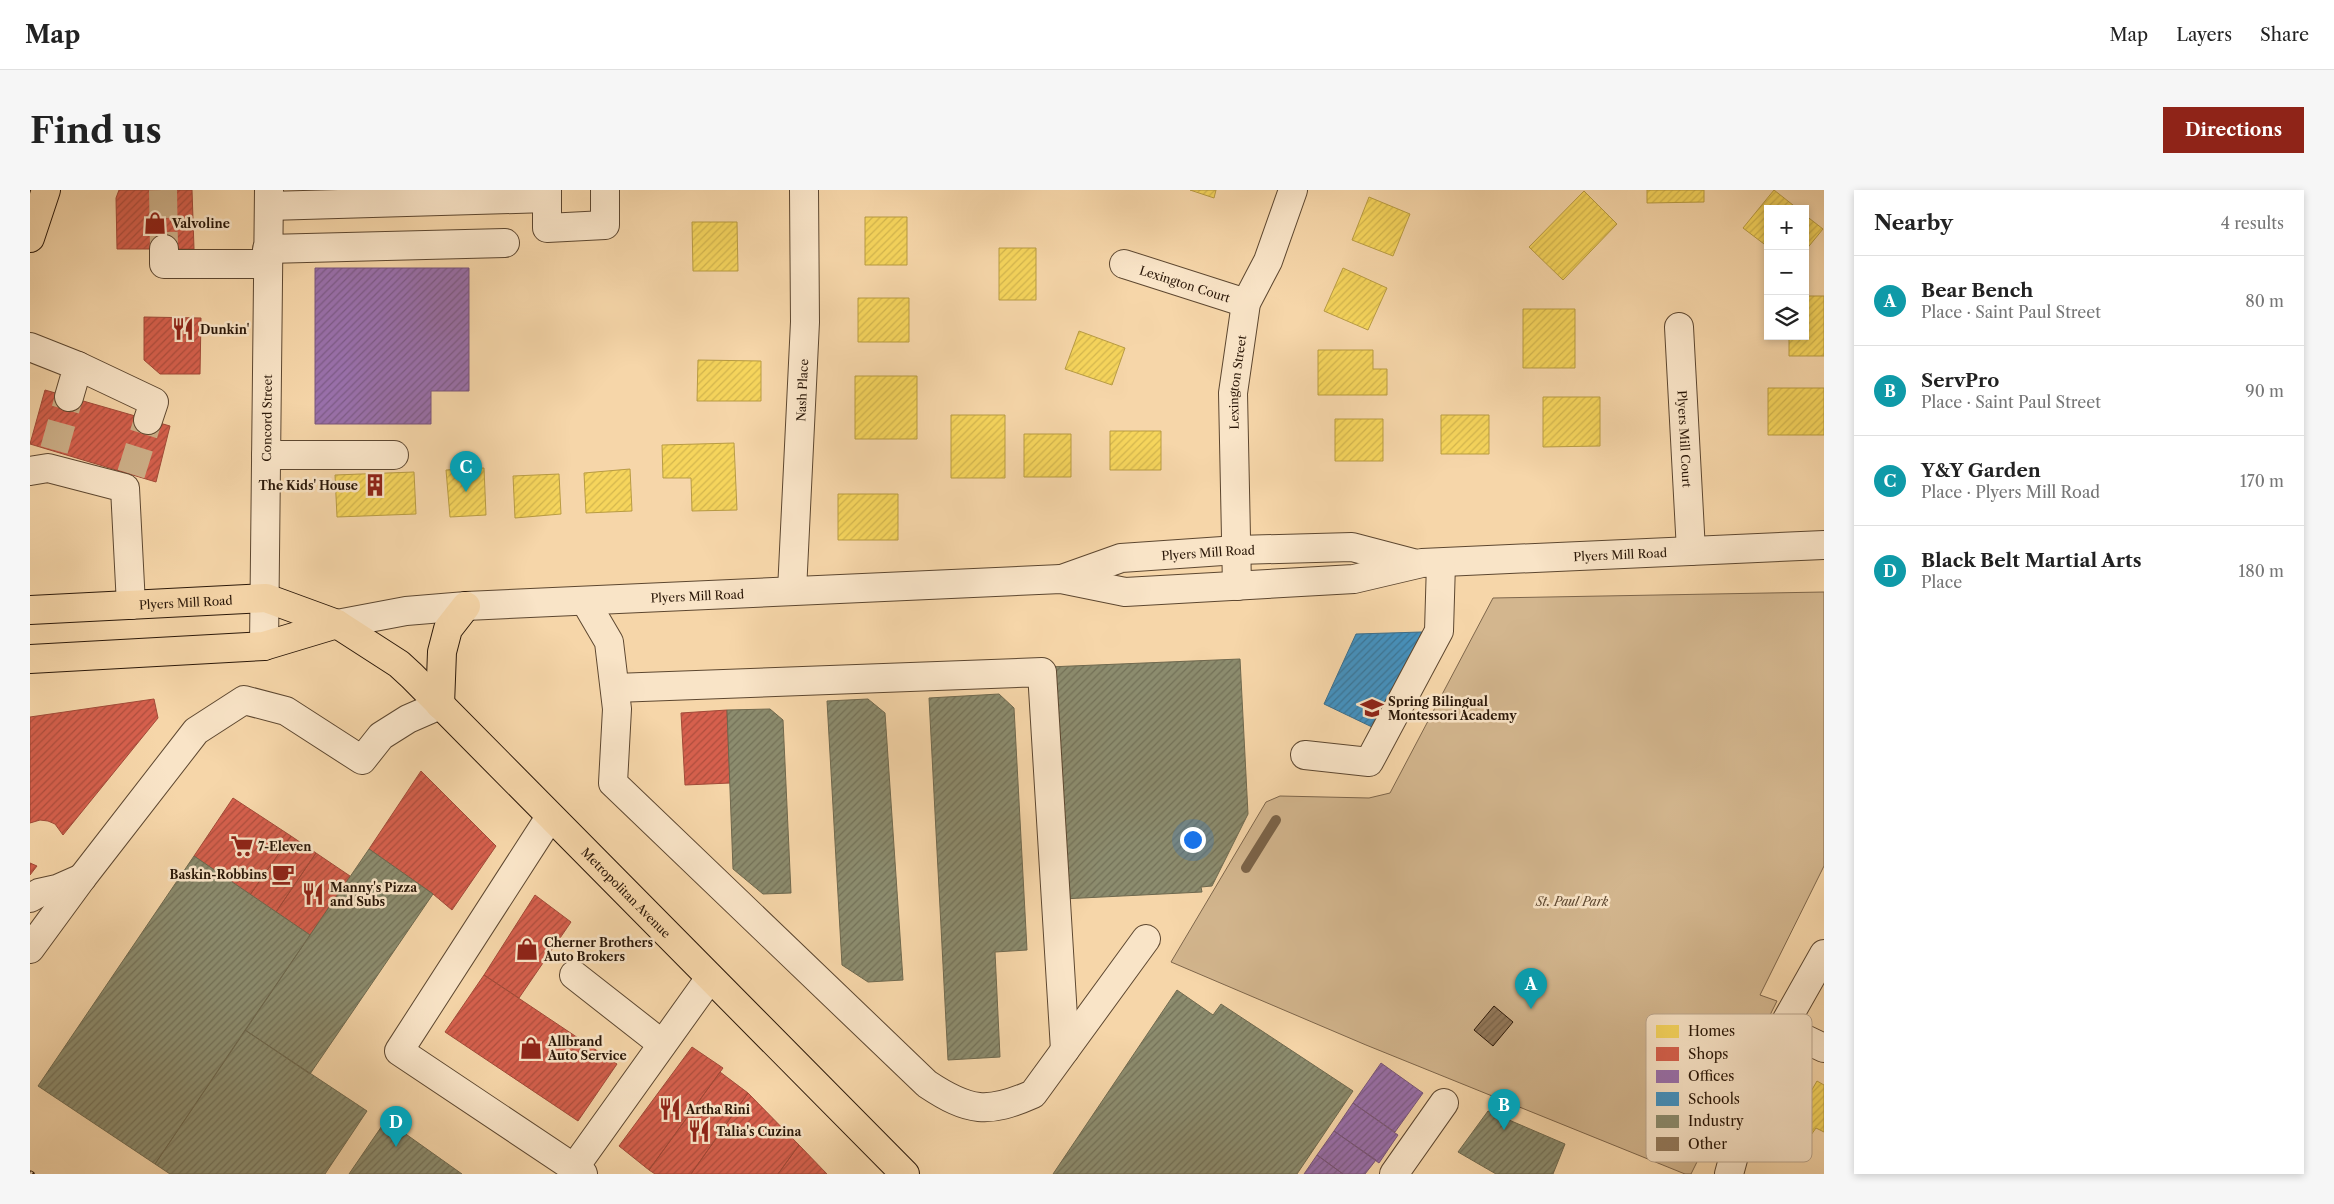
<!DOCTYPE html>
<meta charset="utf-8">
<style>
body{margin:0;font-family:"Libre Caslon Text",serif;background:#f6f6f6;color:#222}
.controls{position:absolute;right:15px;top:15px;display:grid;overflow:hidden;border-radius:0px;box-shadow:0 2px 8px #0003}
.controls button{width:45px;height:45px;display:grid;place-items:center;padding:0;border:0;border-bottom:1px solid #e0e0e0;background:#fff;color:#222;font:25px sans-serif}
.you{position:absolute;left:1162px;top:649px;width:18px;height:18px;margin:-12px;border:4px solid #fff;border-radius:50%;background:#1a73e8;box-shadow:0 0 0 8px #1a73e833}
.badge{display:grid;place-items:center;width:32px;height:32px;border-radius:50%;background:#8f2418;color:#fff;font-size:16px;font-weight:700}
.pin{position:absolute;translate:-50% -41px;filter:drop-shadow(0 1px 2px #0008)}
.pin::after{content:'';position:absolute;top:26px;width:18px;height:15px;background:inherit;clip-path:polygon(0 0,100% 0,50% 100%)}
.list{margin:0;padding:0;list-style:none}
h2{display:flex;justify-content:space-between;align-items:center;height:65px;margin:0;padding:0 20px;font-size:21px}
h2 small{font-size:16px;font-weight:400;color:#767676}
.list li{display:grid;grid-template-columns:32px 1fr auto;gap:15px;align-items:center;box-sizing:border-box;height:90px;padding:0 20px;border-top:1px solid #e0e0e0}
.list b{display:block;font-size:19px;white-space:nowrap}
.list p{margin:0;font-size:16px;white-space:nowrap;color:#767676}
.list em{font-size:16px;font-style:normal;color:#767676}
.icon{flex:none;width:28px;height:28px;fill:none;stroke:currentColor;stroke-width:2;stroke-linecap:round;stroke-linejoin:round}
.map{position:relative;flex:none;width:1794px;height:984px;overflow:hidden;border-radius:0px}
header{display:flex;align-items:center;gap:30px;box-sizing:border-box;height:70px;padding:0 25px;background:#fff;border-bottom:1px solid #e0e0e0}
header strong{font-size:24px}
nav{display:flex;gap:28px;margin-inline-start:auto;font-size:18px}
.intro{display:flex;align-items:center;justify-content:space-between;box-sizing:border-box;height:120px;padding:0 30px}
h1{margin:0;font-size:35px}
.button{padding:12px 22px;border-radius:0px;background:#8f2418;color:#fff;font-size:18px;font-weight:700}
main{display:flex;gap:30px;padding:0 30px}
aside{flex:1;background:#fff;border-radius:0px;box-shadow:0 2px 8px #0003}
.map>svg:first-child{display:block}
.green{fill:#d3b68e;stroke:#7e664b}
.homes{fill:url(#homes-hatch);stroke:#b99c43}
.shops{fill:url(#shops-hatch);stroke:#a24a38}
.offices{fill:url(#offices-hatch);stroke:#78557a}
.schools{fill:url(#schools-hatch);stroke:#3c6e8b}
.industry{fill:url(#industry-hatch);stroke:#6f694f}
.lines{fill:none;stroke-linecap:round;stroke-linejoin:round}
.stream{stroke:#7b6348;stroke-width:10}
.building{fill:url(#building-hatch);stroke:#2a1708}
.minor-tunnel{stroke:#cdb089;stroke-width:28;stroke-dasharray:28 14;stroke-linecap:butt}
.minor-casing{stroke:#5d4730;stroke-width:30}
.major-casing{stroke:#2a1708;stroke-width:30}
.minor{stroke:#f9e4c7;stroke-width:28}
.major{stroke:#f6d6a9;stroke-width:28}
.rail-casing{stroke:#2a1708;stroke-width:5.5}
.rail{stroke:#f9e4c7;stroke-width:4;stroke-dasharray:11;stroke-linecap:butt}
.labels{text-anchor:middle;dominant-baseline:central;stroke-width:5;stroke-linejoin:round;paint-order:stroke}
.poi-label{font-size:12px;font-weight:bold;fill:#2a1708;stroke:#f9e4c7;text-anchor:start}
.street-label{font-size:12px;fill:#2a1708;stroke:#f9e4c7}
.park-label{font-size:12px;font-style:italic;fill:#5d4730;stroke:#f9e4c7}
.key{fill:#f9e4c7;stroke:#bba68e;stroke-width:1}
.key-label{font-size:14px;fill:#2a1708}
</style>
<header>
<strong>Map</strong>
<nav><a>Map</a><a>Layers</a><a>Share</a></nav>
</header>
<div class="intro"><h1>Find us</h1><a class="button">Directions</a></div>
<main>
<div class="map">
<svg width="1794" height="984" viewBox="0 0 1794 984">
<defs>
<pattern id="homes-hatch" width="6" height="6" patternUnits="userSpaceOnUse" patternTransform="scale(1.25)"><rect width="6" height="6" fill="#f6d55c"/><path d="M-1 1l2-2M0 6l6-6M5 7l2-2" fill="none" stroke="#d3b64e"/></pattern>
<pattern id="shops-hatch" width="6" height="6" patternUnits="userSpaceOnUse" patternTransform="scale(1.25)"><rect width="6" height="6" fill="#d6604d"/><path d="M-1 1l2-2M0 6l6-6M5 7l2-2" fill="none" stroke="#ae4e3e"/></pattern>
<pattern id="offices-hatch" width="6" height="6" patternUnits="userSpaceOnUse" patternTransform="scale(1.25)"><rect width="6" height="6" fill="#9970ab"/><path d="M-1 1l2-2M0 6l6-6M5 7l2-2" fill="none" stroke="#7d5b89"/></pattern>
<pattern id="schools-hatch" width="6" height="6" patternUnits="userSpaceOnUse" patternTransform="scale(1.25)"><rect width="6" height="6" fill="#4393c3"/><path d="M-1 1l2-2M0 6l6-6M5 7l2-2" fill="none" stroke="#38779c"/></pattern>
<pattern id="industry-hatch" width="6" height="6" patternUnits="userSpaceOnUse" patternTransform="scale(1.25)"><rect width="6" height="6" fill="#8c8c6e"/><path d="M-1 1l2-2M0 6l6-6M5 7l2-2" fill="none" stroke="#737158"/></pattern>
<pattern id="building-hatch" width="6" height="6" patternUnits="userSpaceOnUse" patternTransform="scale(1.25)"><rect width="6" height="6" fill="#947a5c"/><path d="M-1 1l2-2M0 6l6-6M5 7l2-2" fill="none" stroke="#79634a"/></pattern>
</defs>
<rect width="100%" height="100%" fill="#f6d6a9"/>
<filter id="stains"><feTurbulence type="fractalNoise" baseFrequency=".004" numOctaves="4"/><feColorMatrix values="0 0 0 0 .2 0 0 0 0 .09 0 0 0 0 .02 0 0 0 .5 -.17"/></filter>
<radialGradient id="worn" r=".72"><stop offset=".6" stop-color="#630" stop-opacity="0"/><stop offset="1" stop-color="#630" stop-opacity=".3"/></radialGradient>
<path class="green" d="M1794 402V676L1730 805 1747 811 1661 984H1655L1336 855 1141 772 1236 612 1250 606 1339 608 1360 603 1463 408Z"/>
<path class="homes" d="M1160 0H1186L1184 8Z
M1617 0H1674V12L1617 13Z
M1744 0 1768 19H1738V57L1713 38Z
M1554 1 1587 34 1533 90 1499 57Z
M1339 7 1380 24 1363 66 1322 50Z
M1775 25 1793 39 1775 61Z
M835 27H877V75H835Z
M662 32H707L708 81H663Z
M969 58H1006V110H969Z
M1313 78 1357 98 1338 140 1294 121Z
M1775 106H1794V166H1759V146H1775Z
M828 108H879V152H828Z
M1493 119H1545V178H1493Z
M1049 141 1095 158 1082 195 1035 179Z
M1288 160H1343V179H1357V205H1288Z
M668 170 731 171V211H667Z
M825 186H887V249H825Z
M1738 198H1794V245H1738Z
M1513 207H1570V256L1513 257Z
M921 225H975V288H921Z
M1411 225H1459V264H1411Z
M1305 229H1353V271H1305Z
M1080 241H1131V280H1080Z
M994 244H1041V287H994Z
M704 253 707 320 662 321 661 288H633L632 255Z
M454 278 456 325 420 327 416 280Z
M600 279 602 321 556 323 554 283Z
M384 282 386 324 307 327 305 285Z
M529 284 531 324 485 328 483 286Z
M808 304H868V350H808Z
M1787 891 1794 895V942L1786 938 1781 945 1754 931 1767 906 1776 910Z"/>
<path class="shops" d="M89 0H162L164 59H87L86 8Z
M114 127 171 128 170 184H130L114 170Z
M15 200 140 236 126 292 0 254Z
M124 509 128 528 33 645 25 634 18 631 10 630 0 633V527Z
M697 520 700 593 655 595 651 523Z
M391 581 466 656 422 720 403 704 339 659Z
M203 608 261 646 220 705 164 666Z
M261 646 286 663 246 722 220 705Z
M286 663 320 686 280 745 246 722Z
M0 673 7 676 0 685Z
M505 705 541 732 489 808 454 785Z
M454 785 587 874 548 931 415 842Z
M662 857 693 878 619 980 589 956Z
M690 882 718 903 661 984H625L619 980Z
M718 903 769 955 748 984H661Z
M769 955 797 984H748Z"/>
<path class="offices" d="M285 78H439V201H401V234H285Z
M1351 873 1393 903 1365 942 1323 913Z
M1323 913 1368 945 1349 973 1304 941Z
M1304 941 1346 970 1335 984H1313L1287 965Z
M1287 965 1313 984H1274Z"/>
<path class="schools" d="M1392 442 1342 537 1294 514 1326 444Z"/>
<path class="industry" d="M1210 469 1218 624 1182 696 1171 697 1172 702 1032 709 1018 477Z
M969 504 984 518 997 760 965 762 970 867 918 870 899 508Z
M838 509 855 523 873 790 838 792 812 775 797 511Z
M740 519 753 530 761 703 733 704 703 679 697 520Z
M339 659 403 704 280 884 215 840Z
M164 666 280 745 125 974 8 896Z
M1147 800 1183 825 1191 814 1323 901 1267 984H1023Z
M215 840 337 921 295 984H140L125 974Z
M1458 921 1535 954 1523 984H1466L1428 962Z
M356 930 432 984H319Z"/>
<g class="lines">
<path class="stream" d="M1216 678 1246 630"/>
</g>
<path class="building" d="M1464 816 1483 832 1463 856 1444 840Z"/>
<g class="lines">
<path class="minor-tunnel" d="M133 0 134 59
M24 260 39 207
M101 284 118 230"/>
<defs>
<g id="minor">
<path d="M517 0V38L575 35V0"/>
<path d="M239 16 517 8"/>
<path d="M134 59V74H237"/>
<path d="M237 59 475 53"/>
<path id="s1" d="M1094 74 1216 113"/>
<path id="s2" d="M1649 137 1661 361"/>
<path d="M0 157 48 176 39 207"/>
<path d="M48 176 124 212 118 230"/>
<path d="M236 265H364"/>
<path d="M0 281 18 278 95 298 101 415"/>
<path id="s3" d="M1032 389 1091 368 1207 360 1322 357 1383 373"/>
<path id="s4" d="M1207 396 1203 203 1216 113 1238 71 1263 0"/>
<path id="s5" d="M762 401 775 132 774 0"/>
<path d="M555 411 579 452 587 519 583 593 897 894C939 922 958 924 1003 904L1116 749"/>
<path id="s6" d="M307 434 376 421 436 416 1031 389 1095 402 1324 389 1392 373 1794 355"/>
<path id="s7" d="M234 456 239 0"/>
<path d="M585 498 1012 482 1035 860"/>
<path d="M1275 565 1339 572 1409 441 1411 373"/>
<path d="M520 627 369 861 553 984"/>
<path d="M0 708 9 703 27 699 52 688"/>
<path d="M0 759 52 688 166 541 214 510 256 521 332 570 351 546 378 529 410 515"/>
<path d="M544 785 632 854"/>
<path d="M1755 836 1775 849 1794 858"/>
<path d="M542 984 544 978 680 788"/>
<path d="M1364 984 1414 913"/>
<path d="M1699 984 1714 929 1742 856 1794 764"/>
</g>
<g id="major">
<path d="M0 48 16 0"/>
<path id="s8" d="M0 420 236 408 307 434 369 474 382 486 875 984"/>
<path d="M0 469 234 456 307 434"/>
<path d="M410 515 412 462 418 439 436 416"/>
</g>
</defs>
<use href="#minor" class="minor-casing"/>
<use href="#major" class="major-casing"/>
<use href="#minor" class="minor"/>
<use href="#major" class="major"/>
<defs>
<path id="rail" d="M0 983 2 984"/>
</defs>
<use href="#rail" class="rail-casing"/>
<use href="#rail" class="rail"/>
</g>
<defs>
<symbol id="shop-bare" viewBox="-9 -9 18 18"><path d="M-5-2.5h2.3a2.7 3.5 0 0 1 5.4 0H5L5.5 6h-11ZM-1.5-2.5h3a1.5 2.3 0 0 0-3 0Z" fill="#8f2418" stroke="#f9e4c7" stroke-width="2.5" paint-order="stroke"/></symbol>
<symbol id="restaurant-bare" viewBox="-9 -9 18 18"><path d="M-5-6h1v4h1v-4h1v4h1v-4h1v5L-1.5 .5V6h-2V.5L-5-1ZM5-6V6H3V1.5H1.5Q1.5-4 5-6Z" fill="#8f2418" stroke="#f9e4c7" stroke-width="2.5" paint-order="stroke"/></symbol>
<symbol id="building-bare" viewBox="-9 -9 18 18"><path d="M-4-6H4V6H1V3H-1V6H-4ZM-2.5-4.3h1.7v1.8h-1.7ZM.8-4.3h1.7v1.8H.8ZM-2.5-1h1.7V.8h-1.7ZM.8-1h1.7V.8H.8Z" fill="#8f2418" stroke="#f9e4c7" stroke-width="2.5" paint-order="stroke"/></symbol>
<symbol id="school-bare" viewBox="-9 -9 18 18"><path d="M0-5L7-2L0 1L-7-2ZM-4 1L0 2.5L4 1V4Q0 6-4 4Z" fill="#8f2418" stroke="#f9e4c7" stroke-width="2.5" paint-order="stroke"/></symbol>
<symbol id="supermarket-bare" viewBox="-9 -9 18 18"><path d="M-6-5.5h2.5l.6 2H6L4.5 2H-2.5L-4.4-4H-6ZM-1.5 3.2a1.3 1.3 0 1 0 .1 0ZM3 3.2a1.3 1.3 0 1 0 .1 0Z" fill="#8f2418" stroke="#f9e4c7" stroke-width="2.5" paint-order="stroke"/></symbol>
<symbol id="cafe-bare" viewBox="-9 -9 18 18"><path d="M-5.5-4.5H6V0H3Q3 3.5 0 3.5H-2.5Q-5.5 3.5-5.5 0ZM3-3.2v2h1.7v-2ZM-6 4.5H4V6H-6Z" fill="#8f2418" stroke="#f9e4c7" stroke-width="2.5" paint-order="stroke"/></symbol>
</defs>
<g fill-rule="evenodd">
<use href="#shop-bare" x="109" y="17" width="32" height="32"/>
<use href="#restaurant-bare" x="137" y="123" width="32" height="32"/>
<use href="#building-bare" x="329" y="279" width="32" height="32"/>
<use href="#school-bare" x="1326" y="502" width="32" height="32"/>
<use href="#supermarket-bare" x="196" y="640" width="32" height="32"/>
<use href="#cafe-bare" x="237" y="668" width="32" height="32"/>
<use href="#restaurant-bare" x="267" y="688" width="32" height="32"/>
<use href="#shop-bare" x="481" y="743" width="32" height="32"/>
<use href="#shop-bare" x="485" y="842" width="32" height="32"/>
<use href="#restaurant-bare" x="624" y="903" width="32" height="32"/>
<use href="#restaurant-bare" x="653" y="925" width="32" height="32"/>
</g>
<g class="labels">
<g class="poi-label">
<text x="142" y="33">Valvoline</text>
<text x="170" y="139">Dunkin'</text>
<text x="328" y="295" text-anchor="end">The Kids' House</text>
<text x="1358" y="511">Spring Bilingual<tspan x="1358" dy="14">Montessori Academy</tspan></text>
<text x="228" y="656">7-Eleven</text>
<text x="237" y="684" text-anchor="end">Baskin-Robbins</text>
<text x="300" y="697">Manny's Pizza<tspan x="300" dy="14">and Subs</tspan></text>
<text x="514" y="752">Cherner Brothers<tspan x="514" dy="14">Auto Brokers</tspan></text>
<text x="518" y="851">Allbrand<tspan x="518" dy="14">Auto Service</tspan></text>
<text x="656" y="919">Artha Rini</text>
<text x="686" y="941">Talia's Cuzina</text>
</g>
<g class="street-label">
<text stroke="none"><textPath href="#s1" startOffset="64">Lexington Court</textPath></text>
<text stroke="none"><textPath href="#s4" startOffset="204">Lexington Street</textPath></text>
<text stroke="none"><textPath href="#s5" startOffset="201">Nash Place</textPath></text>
<text stroke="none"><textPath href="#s7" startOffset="228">Concord Street</textPath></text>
<text stroke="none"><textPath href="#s2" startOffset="112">Plyers Mill Court</textPath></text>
<text stroke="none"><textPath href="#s3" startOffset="150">Plyers Mill Road</textPath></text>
<text stroke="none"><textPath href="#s6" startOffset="1289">Plyers Mill Road</textPath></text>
<text stroke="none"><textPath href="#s6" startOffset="362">Plyers Mill Road</textPath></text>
<text stroke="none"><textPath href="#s8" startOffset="156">Plyers Mill Road</textPath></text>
<text stroke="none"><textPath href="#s8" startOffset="708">Metropolitan Avenue</textPath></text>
</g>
<g class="park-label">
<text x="1542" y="711">St. Paul Park</text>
</g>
</g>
<rect x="1616" y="824" width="166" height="148" rx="8" class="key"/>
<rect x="1626" y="835" width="23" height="13" fill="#f6d55c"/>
<rect x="1626" y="857" width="23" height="14" fill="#d6604d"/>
<rect x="1626" y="880" width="23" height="13" fill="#9970ab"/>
<rect x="1626" y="902" width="23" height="14" fill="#4393c3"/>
<rect x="1626" y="925" width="23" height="13" fill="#8c8c6e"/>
<rect x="1626" y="947" width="23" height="14" fill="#947a5c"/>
<g class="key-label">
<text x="1658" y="846">Homes</text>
<text x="1658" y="869">Shops</text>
<text x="1658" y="891">Offices</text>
<text x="1658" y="914">Schools</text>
<text x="1658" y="936">Industry</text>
<text x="1658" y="959">Other</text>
</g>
<rect width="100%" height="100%" filter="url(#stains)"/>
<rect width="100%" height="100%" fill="url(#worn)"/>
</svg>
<div class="controls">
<button>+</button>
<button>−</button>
<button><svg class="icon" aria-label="layers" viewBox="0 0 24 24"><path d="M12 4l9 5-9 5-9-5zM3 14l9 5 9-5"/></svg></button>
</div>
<div class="you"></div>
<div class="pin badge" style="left:1501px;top:819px;background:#0f9aa8">A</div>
<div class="pin badge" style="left:1474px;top:940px;background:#0f9aa8">B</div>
<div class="pin badge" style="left:436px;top:302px;background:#0f9aa8">C</div>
<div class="pin badge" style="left:366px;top:957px;background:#0f9aa8">D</div>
</div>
<aside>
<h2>Nearby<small>4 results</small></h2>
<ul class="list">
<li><span class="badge" style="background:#0f9aa8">A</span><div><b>Bear Bench</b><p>Place · Saint Paul Street</p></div><em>80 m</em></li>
<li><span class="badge" style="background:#0f9aa8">B</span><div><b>ServPro</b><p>Place · Saint Paul Street</p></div><em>90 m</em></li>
<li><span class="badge" style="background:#0f9aa8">C</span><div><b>Y&amp;Y Garden</b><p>Place · Plyers Mill Road</p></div><em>170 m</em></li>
<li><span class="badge" style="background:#0f9aa8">D</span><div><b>Black Belt Martial Arts</b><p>Place</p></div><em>180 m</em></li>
</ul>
</aside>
</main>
